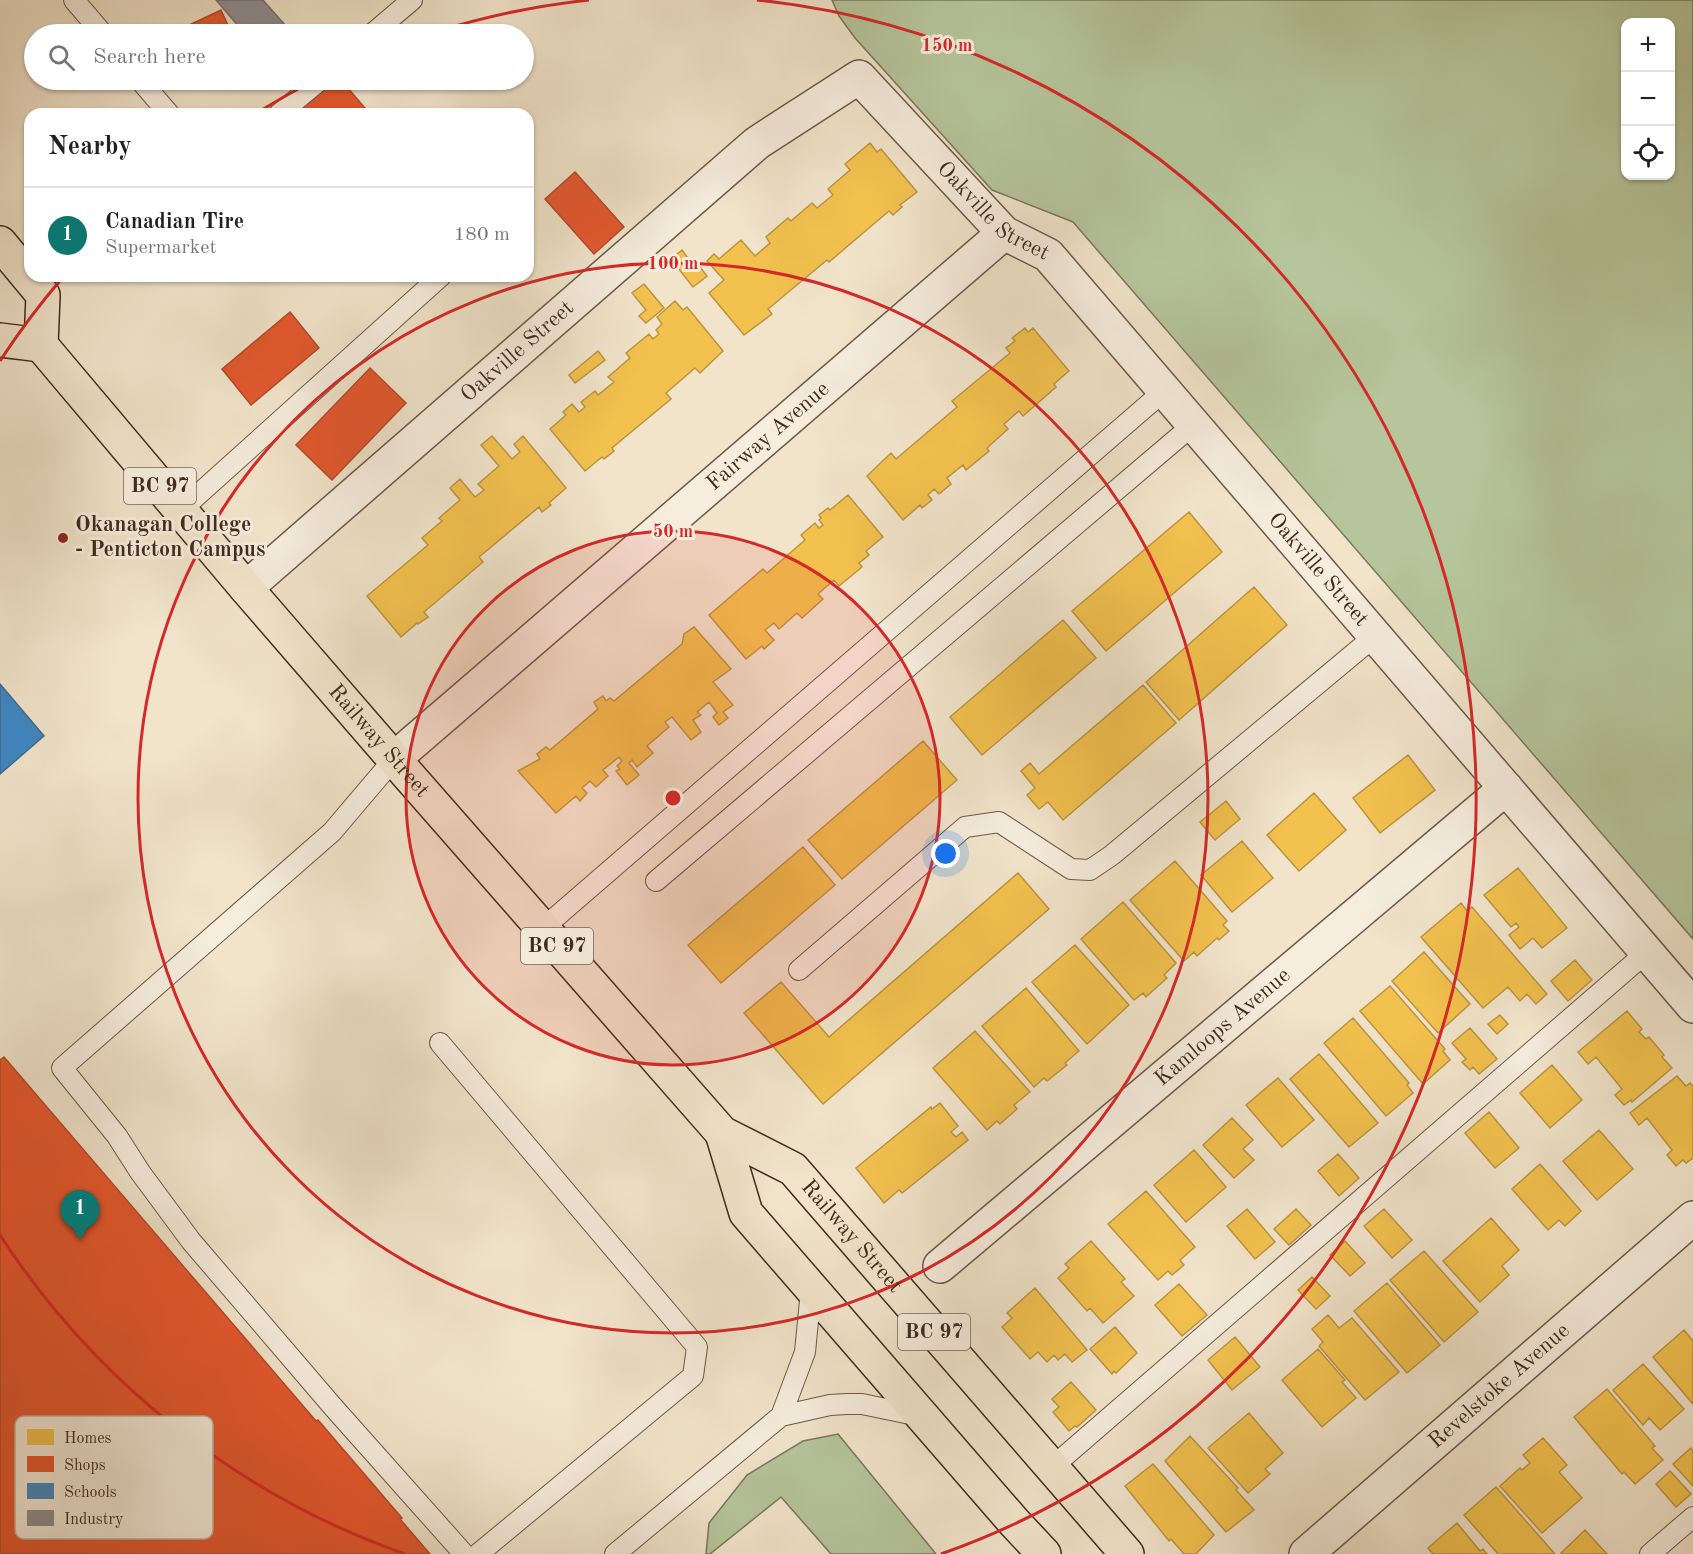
<!DOCTYPE html>
<meta charset="utf-8">
<style>
body{margin:0;font-family:"Old Standard TT",serif;background:#f2f2f2;color:#202124}
.controls{position:absolute;right:18px;top:18px;display:grid;overflow:hidden;border-radius:12px;box-shadow:0 2px 4px #0004}
.controls button{width:54px;height:54px;display:grid;place-items:center;padding:0;border:0;border-bottom:2px solid #e0e0e0;background:#fff;color:#202124;font:30px sans-serif}
.you{position:absolute;left:946px;top:854px;width:21px;height:21px;margin:-15px;border:4px solid #fff;border-radius:50%;background:#1a73e8;box-shadow:0 0 0 9px #1a73e833}
.badge{display:grid;place-items:center;width:39px;height:39px;border-radius:50%;background:#0f766e;color:#fff;font-size:20px;font-weight:700}
.pin{position:absolute;translate:-50% -50px;filter:drop-shadow(0 2px 3px #0008)}
.pin::after{content:'';position:absolute;top:32px;width:21px;height:18px;background:inherit;clip-path:polygon(0 0,100% 0,50% 100%)}
.list{margin:0;padding:0;list-style:none}
h2{display:flex;justify-content:space-between;align-items:center;height:78px;margin:0;padding:0 24px;font-size:26px}
h2 small{font-size:20px;font-weight:400;color:#757577}
.list li{display:grid;grid-template-columns:39px 1fr auto;gap:18px;align-items:center;box-sizing:border-box;height:96px;padding:0 24px;border-top:2px solid #e0e0e0}
.list b{display:block;font-size:22px;white-space:nowrap}
.list p{margin:0;font-size:20px;white-space:nowrap;color:#757577}
.list em{font-size:20px;font-style:normal;color:#757577}
.icon{flex:none;width:33px;height:33px;fill:none;stroke:currentColor;stroke-width:2;stroke-linecap:round;stroke-linejoin:round}
.map{position:relative;flex:none;width:1693px;height:1554px;overflow:hidden}
.search{position:absolute;background:#fff;box-shadow:0 2px 4px #0004;left:24px;top:24px;width:510px;height:66px;display:flex;align-items:center;gap:15px;box-sizing:border-box;padding:0 21px;border-radius:33px;color:#757577;font-size:22px}
.panel{position:absolute;background:#fff;box-shadow:0 2px 4px #0004;left:24px;top:108px;width:510px;height:174px;border-radius:18px}
.map>svg:first-child{display:block}
.green{fill:#b6c59b;stroke:#7a785d;stroke-width:1.5;fill-rule:evenodd}
.homes{fill:#f2c14e;stroke:#bc9440;stroke-width:1.5}
.shops{fill:#e4572e;stroke:#b24a2a;stroke-width:1.5}
.schools{fill:#3f88c5;stroke:#3f6c93;stroke-width:1.5}
.industry{fill:#8d8d92;stroke:#766f70;stroke-width:1.5}
.lines{fill:none;stroke-linecap:round;stroke-linejoin:round}
.service-casing{stroke:#6c584a;stroke-width:22}
.minor-casing{stroke:#6c584a;stroke-width:36}
.trunk-casing{stroke:#3f2a1f;stroke-width:36}
.service{stroke:#f6eddd;stroke-width:20}
.minor{stroke:#f6eddd;stroke-width:33}
.trunk{stroke:#f1e4cb;stroke-width:33}
.ring{fill:none;stroke:#d62828;stroke-width:3}
.poi-dot{fill:#8f2418;stroke:#f6eddd;stroke-width:2}
.labels{text-anchor:middle;dominant-baseline:central;stroke-width:6;stroke-linejoin:round;paint-order:stroke}
.shield{fill:#f6eddd;stroke:#766458;stroke-width:1.5}
.shield-label{font-size:21px;font-weight:bold;fill:#3f2a1f}
.street-label{font-size:22px;fill:#3f2a1f;stroke:#f6eddd}
.poi-label{font-size:22px;font-weight:bold;fill:#3f2a1f;stroke:#f6eddd;text-anchor:start}
.key{fill:#f6eddd;stroke:#bfb2a4;stroke-width:1.5}
.key-label{font-size:16px;fill:#3f2a1f}
.centre{fill:#d62828;stroke:#f6eddd;stroke-width:3}
.ring-label{font-size:18px;text-anchor:middle;font-weight:bold;fill:#d62828;stroke:#f6eddd;stroke-width:6;stroke-linejoin:round;paint-order:stroke}
</style>
<div class="map">
<svg width="1693" height="1554" viewBox="0 0 1693 1554">
<rect width="100%" height="100%" fill="#f1e4cb"/>
<filter id="stains"><feTurbulence type="fractalNoise" baseFrequency=".00333" numOctaves="4"/><feColorMatrix values="0 0 0 0 .2 0 0 0 0 .09 0 0 0 0 .02 0 0 0 .5 -.17"/></filter>
<radialGradient id="worn" r=".72"><stop offset=".6" stop-color="#630" stop-opacity="0"/><stop offset="1" stop-color="#630" stop-opacity=".3"/></radialGradient>
<path class="green" d="M832 0H1693V939L1073 222 992 190 855 38 839 16ZM1626 22H1670V176H1626Z
M838 1434 936 1554H831L781 1497 710 1554H706L709 1523 747 1475 803 1441Z"/>
<path class="homes" d="M870 143 877 152 881 149 917 192 900 205 902 207 893 215 889 211 829 262 827 260 768 309 772 314 744 335 709 293 724 280 707 261 714 254 719 259 741 240 755 256 770 243 766 237 788 218 791 221 812 203 817 208 833 195 828 189 850 170 845 164Z
M682 250 690 261 693 258 707 276 693 287 671 259Z
M644 284 664 308 646 323 639 316 646 310 632 293Z
M675 301 683 310 687 307 723 351 700 373 695 368 666 393 671 399 612 448 614 451 604 459 602 457 585 471 550 429 566 415 563 412 572 404 579 412 585 407 581 402 595 391 598 395 614 382 608 377 630 358 626 353 649 334 653 339 659 334 656 330 662 324 657 317Z
M1025 328 1028 332 1033 328 1069 371 1054 384 1056 387 1023 416 1019 411 1004 424 1008 429 987 448 989 451 966 470 963 465 947 478 951 484 939 494 934 489 928 495 932 500 922 508 920 505 903 520 867 476 891 453 896 459 957 407 952 401 1010 353 1006 348 1015 341 1012 338Z
M598 351 605 360 575 383 569 375Z
M492 436 512 459 520 452 514 444 523 436 566 488 549 503 551 505 542 512 539 507 479 557 483 562 424 612 428 617 418 624 417 623 401 637 367 596 428 545 422 538 442 521 439 518 460 500 450 488 460 479 475 497 484 490 478 484 499 466 481 445Z
M848 495 883 537 866 551 869 555 859 563 862 567 839 586 834 580 818 594 823 599 802 618 797 613 779 629 774 623 765 630 774 640 764 649 762 646 746 659 709 615 763 569 767 573 805 540 801 535 815 523 819 528 823 525 819 520 821 518 819 515 828 508 830 510Z
M1189 512 1222 552 1106 651 1072 611Z
M1254 587 1287 625 1179 720 1146 682Z
M1063 620 1096 658 982 755 950 717Z
M694 627 731 669 713 682 733 705 723 712 728 718 719 725 713 717 717 713 709 702 697 712 701 715 693 720 701 732 691 740 672 717 665 722 669 727 647 746 653 753 637 767 632 760 629 763 639 775 627 785 616 771 620 769 617 766 622 761 619 757 603 770 608 776 596 787 590 781 582 788 587 793 580 801 576 796 556 813 518 771 540 759 537 754 546 747 550 750 598 709 594 702 603 696 606 701 610 698 614 701 682 644 684 634Z
M1143 685 1176 723 1063 820 1048 802 1039 809 1027 795 1035 788 1021 771 1030 763 1039 774Z
M923 741 957 780 842 879 808 840Z
M1408 755 1435 790 1380 833 1353 798Z
M1314 793 1346 830 1299 871 1267 835Z
M1226 801 1240 819 1215 840 1200 822Z
M1242 841 1273 878 1232 912 1201 875Z
M803 847 835 885 721 983 688 945Z
M1175 861 1227 921 1223 925 1229 931 1219 940 1217 938 1197 956 1194 952 1184 961 1130 900Z
M1518 868 1567 928 1542 948 1533 938 1520 949 1509 935 1519 927 1516 923 1511 927 1484 895Z
M1018 873 1049 909 823 1104 744 1013 781 982 829 1037Z
M1123 902 1176 963 1164 975 1167 978 1146 997 1143 993 1134 1000 1081 939Z
M1461 903 1467 911 1472 907 1547 994 1536 1004 1527 994 1520 1001 1508 987 1483 1008 1421 937Z
M1075 945 1129 1005 1087 1044 1032 982Z
M1424 952 1470 1004 1438 1033 1392 981Z
M1575 960 1592 980 1568 1001 1551 981Z
M1390 986 1445 1049 1443 1051 1450 1060 1423 1084 1360 1011Z
M1026 988 1079 1051 1065 1063 1067 1065 1047 1081 1044 1078 1034 1087 982 1026Z
M1627 1011 1642 1029 1639 1032 1646 1039 1649 1037 1664 1055 1662 1057 1672 1068 1632 1102 1631 1100 1624 1105 1615 1095 1622 1089 1596 1057 1588 1064 1578 1052Z
M1500 1015 1508 1024 1497 1034 1488 1024Z
M1353 1018 1409 1083 1407 1085 1413 1093 1386 1116 1324 1043Z
M1470 1028 1497 1059 1479 1074 1473 1067 1470 1070 1462 1062 1466 1059 1452 1043Z
M975 1031 1030 1092 1014 1105 1017 1109 1000 1124 997 1121 987 1130 933 1068Z
M1319 1054 1378 1123 1349 1147 1290 1079Z
M1552 1065 1582 1100 1550 1128 1520 1093Z
M1677 1076 1686 1086 1690 1083 1693 1086V1158L1686 1163 1683 1160 1676 1166 1667 1155 1672 1150 1647 1118 1639 1125 1630 1113Z
M1278 1078 1314 1120 1282 1147 1246 1105Z
M940 1103 958 1126 951 1132 956 1137 962 1132 968 1140 902 1193 899 1190 884 1203 856 1168 931 1107 932 1109Z
M1489 1112 1519 1148 1495 1168 1465 1133Z
M1232 1118 1253 1140 1243 1149 1254 1160 1234 1178 1203 1145Z
M1599 1130 1633 1169 1597 1200 1563 1161Z
M1194 1150 1226 1187 1186 1222 1154 1185Z
M1338 1154 1359 1178 1339 1196 1318 1171Z
M1540 1164 1581 1211 1565 1226 1559 1220 1548 1230 1512 1189Z
M1146 1191 1195 1247 1180 1260 1184 1265 1172 1275 1168 1271 1158 1280 1108 1224Z
M1247 1209 1275 1242 1255 1259 1227 1226Z
M1296 1209 1311 1225 1289 1245 1274 1229Z
M1384 1209 1412 1240 1392 1258 1364 1226Z
M1491 1218 1519 1250 1502 1266 1509 1275 1480 1302 1443 1261Z
M1091 1241 1125 1279 1121 1282 1134 1296 1103 1323 1090 1308 1087 1311 1058 1278 1069 1268 1065 1264Z
M1345 1241 1365 1263 1350 1276 1330 1255Z
M1424 1251 1478 1312 1444 1342 1390 1280Z
M1312 1277 1330 1296 1316 1309 1298 1290Z
M1387 1283 1440 1345 1407 1373 1354 1311Z
M1179 1284 1207 1315 1182 1336 1155 1305Z
M1035 1288 1087 1350 1072 1362 1065 1354 1058 1360 1054 1355 1047 1362 1038 1352 1030 1359 1002 1327 1012 1318 1007 1313Z
M1328 1315 1339 1328 1352 1318 1399 1372 1365 1400 1319 1346 1323 1342 1312 1329Z
M1115 1327 1137 1353 1116 1373 1114 1371 1112 1374 1090 1349Z
M1684 1330 1693 1341V1404L1653 1357Z
M1235 1337 1260 1367 1232 1390 1208 1360Z
M1318 1349 1345 1380 1342 1382 1356 1398 1322 1427 1282 1380Z
M1643 1364 1684 1409 1660 1430 1649 1418 1643 1425 1613 1390Z
M1071 1382 1096 1410 1077 1427 1075 1426 1069 1431 1053 1412 1059 1407 1052 1399Z
M1607 1389 1655 1446 1652 1448 1663 1460 1635 1484 1624 1472 1622 1474 1574 1417Z
M1249 1413 1283 1453 1265 1469 1270 1474 1248 1493 1208 1448Z
M1190 1436 1238 1488 1236 1490 1254 1510 1226 1532 1165 1461Z
M1543 1438 1567 1465 1559 1472 1582 1498 1542 1533 1500 1486 1520 1468 1522 1470 1530 1463 1523 1455Z
M1691 1448 1693 1451V1486L1673 1464Z
M1153 1464 1214 1535 1196 1554H1184L1171 1539 1169 1541 1125 1486Z
M1670 1471 1691 1494 1676 1507 1656 1484Z
M1496 1487 1555 1554H1498L1464 1515Z
M1457 1523 1480 1551 1483 1549 1487 1554H1433L1428 1548Z
M1585 1530 1607 1554H1562L1561 1553Z"/>
<path class="shops" d="M221 10 232 34H183L181 29Z
M335 80H341L370 114H311L304 106Z
M575 172 624 227 594 254 545 199Z
M290 312 319 348 251 405 222 369Z
M370 368 406 403 332 480 296 445Z
M4 1057 316 1421 318 1420 402 1518 400 1519 430 1554H0V1060Z"/>
<path class="schools" d="M0 684 44 736 0 774Z"/>
<path class="industry" d="M216 0H263L293 34H245Z"/>
<g class="lines">
<defs>
<path id="service" d="M74 0 103 34
M372 34 412 0
M140 80 169 114
M279 114 320 80
M181 510 441 276
M394 759 332 832 62 1068 117 1136 140 1172 191 1241 334 1408 464 1554
M656 881 1193 425
M542 929 1164 391
M799 970 965 827 999 822 1071 869 1090 870 1112 855 1375 636
M440 1043 697 1347 693 1376 478 1554
M781 1416 805 1352 811 1290
M1051 1468 1647 952
M615 1554 781 1416 830 1405 847 1404H862L920 1416
M1650 1554 1693 1517"/>
<g id="minor">
<path id="s1" d="M246 588 757 143 859 77 1004 233 1048 255 1693 1006"/>
<path id="s2" d="M394 759 1004 233"/>
<path id="s3" d="M940 1266 1506 788"/>
<path id="s4" d="M1306 1554 1693 1218"/>
</g>
<g id="trunk">
<path id="s5" d="M0 243 43 295 41 345 246 588 394 759 722 1133 793 1169 1127 1554"/>
<path d="M0 340 41 345"/>
<path d="M722 1133 746 1213 1014 1522 1044 1554"/>
</g>
</defs>
<use href="#service" class="service-casing"/>
<use href="#minor" class="minor-casing"/>
<use href="#trunk" class="trunk-casing"/>
<use href="#service" class="service"/>
<use href="#minor" class="minor"/>
<use href="#trunk" class="trunk"/>
</g>
<circle cx="673" cy="798" r="267" fill="#d62828" fill-opacity=".12"/>
<g class="ring">
<circle cx="673" cy="798" r="267"/>
<circle cx="673" cy="798" r="535"/>
<path d="M405 1554A802 802 0 0 1 0 1235M0 361A802 802 0 0 1 63 277M260 111A802 802 0 0 1 315 80M432 33A802 802 0 0 1 589 0M757 0A802 802 0 0 1 941 1554"/>
</g>
<circle class="poi-dot" cx="63" cy="538" r="6"/>
<g class="labels">
<g class="shield">
<rect x="124" y="468" width="72" height="36" rx="4.5"/>
<rect x="521" y="928" width="72" height="36" rx="4.5"/>
<rect x="898" y="1314" width="72" height="36" rx="4.5"/>
</g>
<g class="shield-label">
<text x="160" y="486">BC 97</text>
<text x="557" y="946">BC 97</text>
<text x="934" y="1332">BC 97</text>
</g>
<g class="street-label">
<text stroke="none"><textPath href="#s1" startOffset="990">Oakville Street</textPath></text>
<text stroke="none"><textPath href="#s1" startOffset="360">Oakville Street</textPath></text>
<text stroke="none"><textPath href="#s2" startOffset="494">Fairway Avenue</textPath></text>
<text stroke="none"><textPath href="#s1" startOffset="1476">Oakville Street</textPath></text>
<text stroke="none"><textPath href="#s5" startOffset="638">Railway Street</textPath></text>
<text stroke="none"><textPath href="#s3" startOffset="370">Kamloops Avenue</textPath></text>
<text stroke="none"><textPath href="#s5" startOffset="1328">Railway Street</textPath></text>
<text stroke="none"><textPath href="#s4" startOffset="256">Revelstoke Avenue</textPath></text>
</g>
<g class="poi-label">
<text x="75" y="525">Okanagan College<tspan x="75" dy="25">- Penticton Campus</tspan></text>
</g>
</g>
<rect x="15" y="1416" width="198" height="123" rx="9" class="key"/>
<rect x="27" y="1429" width="27" height="16" fill="#f2c14e"/>
<rect x="27" y="1456" width="27" height="16" fill="#e4572e"/>
<rect x="27" y="1483" width="27" height="16" fill="#3f88c5"/>
<rect x="27" y="1510" width="27" height="16" fill="#8d8d92"/>
<g class="key-label">
<text x="64" y="1443">Homes</text>
<text x="64" y="1470">Shops</text>
<text x="64" y="1497">Schools</text>
<text x="64" y="1524">Industry</text>
</g>
<circle cx="673" cy="798" r="9" class="centre"/>
<g class="ring-label">
<text x="947" y="51">150 m</text>
<text x="673" y="269">100 m</text>
<text x="673" y="537">50 m</text>
</g>
<rect width="100%" height="100%" filter="url(#stains)"/>
<rect width="100%" height="100%" fill="url(#worn)"/>
</svg>
<div class="controls">
<button>+</button>
<button>−</button>
<button><svg class="icon" aria-label="locate" viewBox="0 0 24 24"><circle cx="12" cy="12" r="6"/><path d="M12 2v4M12 18v4M2 12h4M18 12h4"/></svg></button>
</div>
<div class="you"></div>
<div class="pin badge" style="left:80px;top:1240px">1</div>
<div class="search"><svg class="icon" aria-label="search" viewBox="0 0 24 24"><circle cx="10" cy="10" r="6"/><path d="M15 15l6 6"/></svg>Search here</div>
<section class="panel">
<h2>Nearby<small></small></h2>
<ul class="list">
<li><span class="badge">1</span><div><b>Canadian Tire</b><p>Supermarket</p></div><em>180 m</em></li>
</ul>
</section>
</div>
